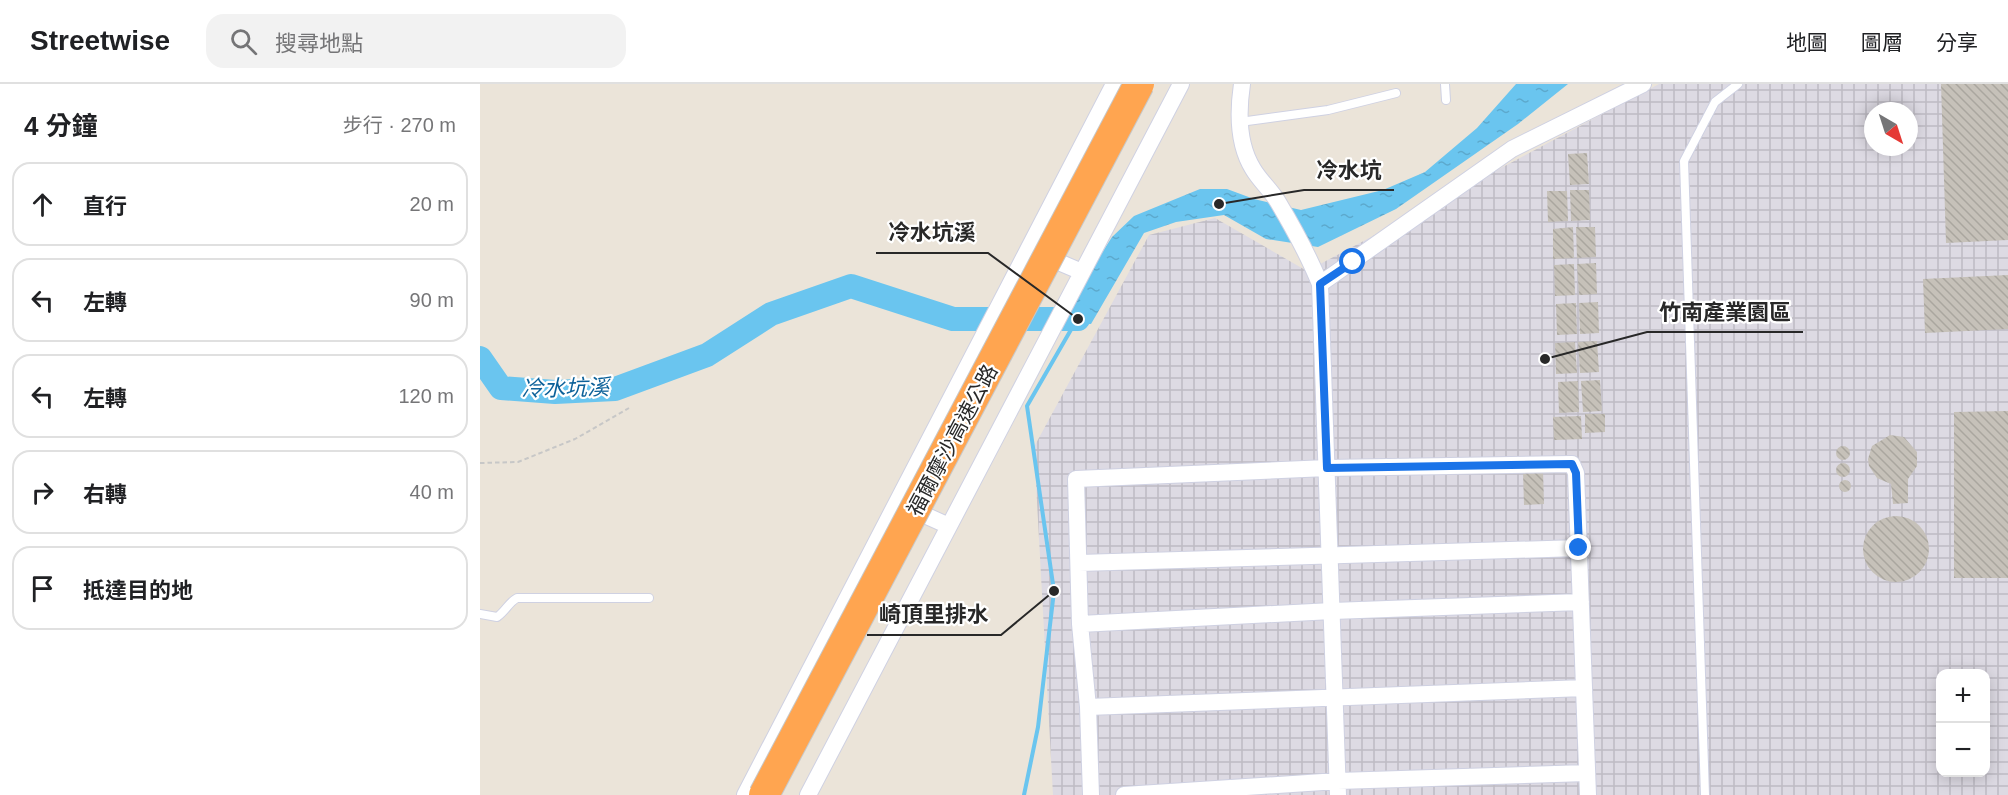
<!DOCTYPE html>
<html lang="zh-TW">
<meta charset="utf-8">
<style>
body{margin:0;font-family:Arial,"Noto Sans TC",sans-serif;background:#f2f2f2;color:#202124}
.controls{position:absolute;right:18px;bottom:18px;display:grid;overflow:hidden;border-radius:12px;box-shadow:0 3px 15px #0003}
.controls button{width:54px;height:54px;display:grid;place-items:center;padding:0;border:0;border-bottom:2px solid #e0e0e0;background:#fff;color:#202124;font:30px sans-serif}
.compass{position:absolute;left:1384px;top:18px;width:54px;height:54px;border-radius:50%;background:#fff;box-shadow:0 3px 15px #0003;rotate:141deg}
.stop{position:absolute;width:18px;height:18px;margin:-14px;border:4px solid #1a73e8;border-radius:50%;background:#fff}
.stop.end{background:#1a73e8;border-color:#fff;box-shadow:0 2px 6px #0008}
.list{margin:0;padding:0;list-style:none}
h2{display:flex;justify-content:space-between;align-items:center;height:78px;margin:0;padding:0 24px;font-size:26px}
h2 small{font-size:20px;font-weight:400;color:#757577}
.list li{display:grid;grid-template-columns:39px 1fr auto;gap:18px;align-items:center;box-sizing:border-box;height:84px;margin:0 12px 12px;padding:0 12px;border:2px solid #e0e0e0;border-radius:18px}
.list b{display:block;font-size:22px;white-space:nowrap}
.list em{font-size:20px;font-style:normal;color:#757577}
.icon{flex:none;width:33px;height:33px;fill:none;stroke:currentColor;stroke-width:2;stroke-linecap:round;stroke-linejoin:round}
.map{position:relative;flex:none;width:1528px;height:711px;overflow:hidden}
header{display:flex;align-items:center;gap:36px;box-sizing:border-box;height:84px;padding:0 30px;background:#fff;border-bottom:2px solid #e0e0e0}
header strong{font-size:28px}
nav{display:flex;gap:33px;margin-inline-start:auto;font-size:21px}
.search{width:420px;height:54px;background:#f2f2f2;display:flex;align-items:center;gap:15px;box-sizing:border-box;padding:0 21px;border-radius:18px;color:#757577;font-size:22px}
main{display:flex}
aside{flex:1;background:#fff}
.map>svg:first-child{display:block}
.industrial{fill:url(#industrial-grid);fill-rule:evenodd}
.water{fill:url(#water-ripples)}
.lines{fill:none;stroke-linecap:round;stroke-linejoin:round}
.stream{stroke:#6ac5ef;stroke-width:4}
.river{stroke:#6ac5ef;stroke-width:24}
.building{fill:url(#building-back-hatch)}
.service-casing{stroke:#cfd1e2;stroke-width:10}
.minor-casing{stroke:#cfd1e2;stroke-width:18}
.path{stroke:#c7c7c7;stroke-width:2;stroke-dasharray:4.5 3;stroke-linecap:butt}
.service{stroke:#fff;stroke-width:8}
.minor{stroke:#fff;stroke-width:16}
.motorway-bridge-casing{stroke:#c7c7c7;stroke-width:32;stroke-linecap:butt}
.motorway-bridge{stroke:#ffa550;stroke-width:30}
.route{stroke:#1a73e8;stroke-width:8}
.labels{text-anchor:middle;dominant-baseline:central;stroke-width:4.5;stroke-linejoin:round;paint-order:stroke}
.street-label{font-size:21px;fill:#282828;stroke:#fff}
.water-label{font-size:22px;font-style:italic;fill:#0c6199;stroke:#fff}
.leader{fill:none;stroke:#282828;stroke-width:2}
.callout-dot{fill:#282828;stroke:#fff;stroke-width:2}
.callout-label{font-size:22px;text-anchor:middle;font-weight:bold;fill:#282828;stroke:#fff;stroke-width:4.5;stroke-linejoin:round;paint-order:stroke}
</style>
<header>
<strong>Streetwise</strong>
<div class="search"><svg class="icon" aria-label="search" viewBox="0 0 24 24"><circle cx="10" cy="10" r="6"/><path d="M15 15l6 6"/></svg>搜尋地點</div>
<nav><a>地圖</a><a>圖層</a><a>分享</a></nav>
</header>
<main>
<aside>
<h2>4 分鐘<small>步行 · 270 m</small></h2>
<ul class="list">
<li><svg class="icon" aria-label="ahead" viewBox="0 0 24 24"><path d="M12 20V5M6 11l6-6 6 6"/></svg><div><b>直行</b></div><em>20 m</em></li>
<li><svg class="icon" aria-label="left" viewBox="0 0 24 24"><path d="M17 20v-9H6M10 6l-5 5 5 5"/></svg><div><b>左轉</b></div><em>90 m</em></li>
<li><svg class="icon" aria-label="left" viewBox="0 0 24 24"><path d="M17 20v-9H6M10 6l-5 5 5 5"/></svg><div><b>左轉</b></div><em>120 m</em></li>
<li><svg class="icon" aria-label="right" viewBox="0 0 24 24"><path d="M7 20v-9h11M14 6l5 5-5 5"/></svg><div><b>右轉</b></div><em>40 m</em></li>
<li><svg class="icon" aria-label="arrive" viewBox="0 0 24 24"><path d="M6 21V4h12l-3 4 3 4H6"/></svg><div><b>抵達目的地</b></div></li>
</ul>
</aside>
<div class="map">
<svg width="1528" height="711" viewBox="0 0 1528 711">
<defs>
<pattern id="industrial-grid" width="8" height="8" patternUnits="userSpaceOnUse" patternTransform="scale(1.5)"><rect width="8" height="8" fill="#dddae3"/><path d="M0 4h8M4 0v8" fill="none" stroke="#bebbc3"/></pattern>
<pattern id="water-ripples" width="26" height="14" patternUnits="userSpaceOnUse" patternTransform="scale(1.5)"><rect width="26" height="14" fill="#6ac5ef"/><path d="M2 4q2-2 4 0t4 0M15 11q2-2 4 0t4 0" fill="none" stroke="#5ca9cd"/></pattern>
<pattern id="building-back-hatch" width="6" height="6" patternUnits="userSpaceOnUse" patternTransform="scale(1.5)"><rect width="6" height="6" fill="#c6c1b9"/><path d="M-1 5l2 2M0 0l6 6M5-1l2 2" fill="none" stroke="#aaa69f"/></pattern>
</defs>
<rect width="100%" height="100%" fill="#ebe4d9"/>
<path class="industrial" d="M1179 0H1528V711H573L554 363 669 151 735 134 827 187ZM1393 27H1429V63H1393ZM1460 590H1506V688H1460Z"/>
<path class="water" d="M1036 0H1088L1038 40 916 125 838 163 786 155 744 131 696 138 664 149 611 240 581 239 588 222 632 153 654 132 720 105H747L774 115 821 126 903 106 945 88 997 44Z"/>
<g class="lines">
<path class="stream" d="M544 711 558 643 574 507 547 322 596 237"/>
<path class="river" d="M0 274 21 304 75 308 135 305 227 271 291 230 371 202 473 235H598L600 232"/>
</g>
<path class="building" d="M1461 0H1528V156L1466 159Z
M1107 69 1109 100 1090 101 1088 70Z
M1090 106H1109L1110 136 1091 137Z
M1067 107H1087L1088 137 1068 138Z
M1093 143 1094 174 1073 175V145Z
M1096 143H1115L1116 173 1097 174Z
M1116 179 1117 210 1099 211 1097 180Z
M1094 180 1095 211 1075 212 1074 181Z
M1528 191V245L1445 249 1443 195Z
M1118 218 1119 249 1100 250 1099 219Z
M1096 219 1097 250 1077 251 1076 220Z
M1117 257 1119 288 1100 289 1098 258Z
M1095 258 1097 289 1076 290 1075 259Z
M1120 296 1122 327 1103 328 1101 297Z
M1098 297 1099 328 1079 329 1078 298Z
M1528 327V494H1474V328Z
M1105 330H1125V348L1105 349Z
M1101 332 1102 355 1074 356 1073 333Z
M1410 351 1424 353 1437 368V382L1428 395V419L1413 420 1411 400 1397 394 1389 382 1388 375 1392 362Z
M1356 369a7 7 0 1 1 14 0a7 7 0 1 1-14 0Z
M1356 386a7 7 0 1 1 14 0a7 7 0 1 1-14 0Z
M1063 387 1064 420 1044 421 1043 388Z
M1359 402a6 6 0 1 1 12 0a6 6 0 1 1-12 0Z
M1383 465a33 33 0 1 1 66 0a33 33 0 1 1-66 0Z"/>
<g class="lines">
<defs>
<path id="service" d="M965 0 966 16
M760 38 848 26 916 9
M0 530 17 533C26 527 28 519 37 514H169
M1225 711 1204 77 1235 18 1258 0"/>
<path id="minor" d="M762 0C758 27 758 61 773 85 780 97 791 106 798 118 814 145 828 170 840 200L858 711
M562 171 602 188
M840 200 1032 65 1163 0
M429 424 469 442
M599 479 1099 464
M600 540 852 527 1101 518
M608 623 1104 604
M265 711 634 0
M328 711 701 0
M611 711 608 623 600 540 596 395 847 384 1092 380 1096 389 1108 711
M644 711 858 697 1107 689"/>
</defs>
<use href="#service" class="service-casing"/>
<use href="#minor" class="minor-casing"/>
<path class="path" d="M0 379 38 378 95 355 149 324"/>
<use href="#service" class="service"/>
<use href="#minor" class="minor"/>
<defs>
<path id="motorway-bridge" d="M284 711 659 0"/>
</defs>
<use href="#motorway-bridge" class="motorway-bridge-casing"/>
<use href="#motorway-bridge" class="motorway-bridge"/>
</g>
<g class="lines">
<path class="route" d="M873 178 840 200 847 384 1092 380 1096 389 1099 464"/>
</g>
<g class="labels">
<g class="street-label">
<text transform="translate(472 356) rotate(-62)">福爾摩沙高速公路</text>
</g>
<g class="water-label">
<text transform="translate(85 304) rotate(-1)">冷水坑溪</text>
</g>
</g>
<path class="leader" d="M739 120L824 106H914M598 235L508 169H396M1065 275L1167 248H1323M574 507L521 551H387"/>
<g class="callout-dot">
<circle cx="739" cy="120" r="6"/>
<circle cx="598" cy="235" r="6"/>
<circle cx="1065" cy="275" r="6"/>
<circle cx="574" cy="507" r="6"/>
</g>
<g class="callout-label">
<text x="869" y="94">冷水坑</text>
<text x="452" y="156">冷水坑溪</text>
<text x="1245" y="236">竹南產業園區</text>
<text x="454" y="538">崎頂里排水</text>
</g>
</svg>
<div class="controls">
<button>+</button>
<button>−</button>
</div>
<svg class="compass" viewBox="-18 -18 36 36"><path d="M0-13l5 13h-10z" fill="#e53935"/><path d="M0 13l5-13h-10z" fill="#757577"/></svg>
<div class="stop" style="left:873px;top:178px"></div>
<div class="stop end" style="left:1099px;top:464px"></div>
</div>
</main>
